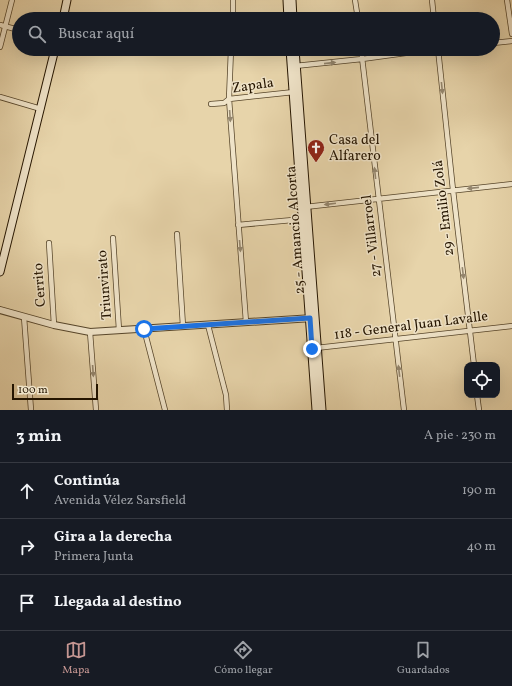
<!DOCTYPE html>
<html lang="es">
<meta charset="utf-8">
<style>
body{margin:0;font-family:Vollkorn,serif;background:#20242c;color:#f1f3f6}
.controls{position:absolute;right:12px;bottom:12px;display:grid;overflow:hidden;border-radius:8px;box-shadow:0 4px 16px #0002}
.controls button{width:36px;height:36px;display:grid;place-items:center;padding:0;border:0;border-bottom:1px solid #363941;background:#171b24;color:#f1f3f6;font:20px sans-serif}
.scale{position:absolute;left:12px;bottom:10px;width:86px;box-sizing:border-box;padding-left:4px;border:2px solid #251500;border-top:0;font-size:11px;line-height:14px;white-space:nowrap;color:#251500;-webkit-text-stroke:3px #efe3c8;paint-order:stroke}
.stop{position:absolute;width:12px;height:12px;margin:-9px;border:3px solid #1a73e8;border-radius:50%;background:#fff}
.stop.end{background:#1a73e8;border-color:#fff;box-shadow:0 1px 4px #0008}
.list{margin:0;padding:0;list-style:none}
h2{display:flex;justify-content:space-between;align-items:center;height:52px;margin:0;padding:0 16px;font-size:17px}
h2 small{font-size:13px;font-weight:400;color:#9ea1a6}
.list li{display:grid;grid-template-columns:26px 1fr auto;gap:12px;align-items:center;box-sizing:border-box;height:56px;padding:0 16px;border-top:1px solid #363941}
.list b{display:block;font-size:15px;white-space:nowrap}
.list p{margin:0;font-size:13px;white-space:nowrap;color:#9ea1a6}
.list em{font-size:13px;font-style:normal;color:#9ea1a6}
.icon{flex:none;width:22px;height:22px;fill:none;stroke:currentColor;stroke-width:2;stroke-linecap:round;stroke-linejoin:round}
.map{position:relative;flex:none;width:512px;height:410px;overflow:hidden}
.search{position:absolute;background:#171b24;box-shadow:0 4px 16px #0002;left:12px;right:12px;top:12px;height:44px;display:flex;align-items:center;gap:10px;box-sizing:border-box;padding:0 14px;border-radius:22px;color:#9ea1a6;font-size:15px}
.sheet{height:220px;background:#171b24}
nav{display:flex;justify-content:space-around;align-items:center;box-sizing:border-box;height:56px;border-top:1px solid #363941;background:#171b24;font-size:11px;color:#9ea1a6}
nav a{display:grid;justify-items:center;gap:2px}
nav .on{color:#c59692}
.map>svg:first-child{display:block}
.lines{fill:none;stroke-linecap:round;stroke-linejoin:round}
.minor-casing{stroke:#56452a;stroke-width:6}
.tertiary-casing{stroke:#56452a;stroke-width:8}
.secondary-casing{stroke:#251500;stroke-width:9}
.minor{stroke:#efe3c8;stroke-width:4.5}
.tertiary{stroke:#efe3c8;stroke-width:6}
.secondary{stroke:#efe3c8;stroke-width:7}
.oneway{fill:#94866e}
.route{stroke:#1a73e8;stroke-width:5}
.labels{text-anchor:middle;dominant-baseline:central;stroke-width:3;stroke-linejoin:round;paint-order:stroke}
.street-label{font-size:14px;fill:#251500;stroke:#efe3c8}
.poi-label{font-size:14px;fill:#251500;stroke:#efe3c8;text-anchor:start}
</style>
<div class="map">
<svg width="512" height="410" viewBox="0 0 512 410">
<rect width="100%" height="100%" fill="#e7d4aa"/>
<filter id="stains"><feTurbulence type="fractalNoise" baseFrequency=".005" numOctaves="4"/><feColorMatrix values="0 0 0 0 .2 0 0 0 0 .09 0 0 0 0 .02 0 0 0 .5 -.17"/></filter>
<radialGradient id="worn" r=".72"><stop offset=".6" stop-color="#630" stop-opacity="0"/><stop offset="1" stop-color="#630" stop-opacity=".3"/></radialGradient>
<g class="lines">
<defs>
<path id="minor" d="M355 0 358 19
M432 0 434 19
M507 0 512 34
M233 19V0
M0 25 19 30
M493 43 512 41
M0 47 12 0
M231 49 229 99 246 322
M361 49 404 410
M438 49 453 190 474 365
M295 66 362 59 435 49
M0 97 41 109
M211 104 224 103 229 99 294 92
M305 207 512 184
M238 225 304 219
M177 234 183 326
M113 238 119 330
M49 243 54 325
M24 317 31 410
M208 325 226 395 227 410
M144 329 165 410
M90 332 96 410
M316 348 512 326
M477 395 479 410"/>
<path id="tertiary" d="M0 310 54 325 90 332 313 318"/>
<path id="secondary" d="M287 0 288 19
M292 0 293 19
M63 19 67 0
M290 49 316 410
M295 49 322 410
M0 272 55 49"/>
</defs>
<use href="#minor" class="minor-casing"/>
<use href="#tertiary" class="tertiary-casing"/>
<use href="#secondary" class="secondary-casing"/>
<use href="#minor" class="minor"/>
<use href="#tertiary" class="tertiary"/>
<use href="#secondary" class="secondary"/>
</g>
<defs><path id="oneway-solid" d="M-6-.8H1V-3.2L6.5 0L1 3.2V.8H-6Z"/></defs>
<g class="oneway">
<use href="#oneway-solid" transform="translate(330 63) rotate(-6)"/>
<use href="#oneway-solid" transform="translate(442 88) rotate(84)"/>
<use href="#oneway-solid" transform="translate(230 116) rotate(86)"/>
<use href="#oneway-solid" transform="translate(375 173) rotate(-96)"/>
<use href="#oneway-solid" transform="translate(473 188) rotate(174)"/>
<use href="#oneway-solid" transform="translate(330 204) rotate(173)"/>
<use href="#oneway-solid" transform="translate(240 246) rotate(85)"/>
<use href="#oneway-solid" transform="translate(463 273) rotate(83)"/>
<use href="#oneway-solid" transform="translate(93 371) rotate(86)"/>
<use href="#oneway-solid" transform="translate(399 371) rotate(-97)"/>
</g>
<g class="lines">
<path class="route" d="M144 329 310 318 312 349"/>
</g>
<defs>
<symbol id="church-pin" viewBox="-11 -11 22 30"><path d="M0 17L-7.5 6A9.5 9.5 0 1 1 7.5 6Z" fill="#8f2418" stroke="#efe3c8"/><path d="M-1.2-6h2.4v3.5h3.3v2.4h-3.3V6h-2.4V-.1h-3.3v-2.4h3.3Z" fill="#fff"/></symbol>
</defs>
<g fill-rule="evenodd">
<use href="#church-pin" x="306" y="138" width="20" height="27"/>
</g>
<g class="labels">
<g class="street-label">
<text transform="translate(253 86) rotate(-8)">Zapala</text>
<text transform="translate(444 208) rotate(-97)">29 - Emilio Zolá</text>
<text transform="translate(296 230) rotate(-94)">25 - Amancio Alcorta</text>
<text transform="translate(372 236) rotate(-97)">27 - Villarroel</text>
<text transform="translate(40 285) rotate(-94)">Cerrito</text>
<text transform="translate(105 285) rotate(-94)">Triunvirato</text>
<text transform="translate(411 326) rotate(-7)">118 - General Juan Lavalle</text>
</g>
<g class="poi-label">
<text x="329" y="140">Casa del<tspan x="329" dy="16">Alfarero</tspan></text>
</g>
</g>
<rect width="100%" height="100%" filter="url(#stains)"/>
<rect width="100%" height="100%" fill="url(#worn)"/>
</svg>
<div class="controls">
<button><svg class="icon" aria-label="locate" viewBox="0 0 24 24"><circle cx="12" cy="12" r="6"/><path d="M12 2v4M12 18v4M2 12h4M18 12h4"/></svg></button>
</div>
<div class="scale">100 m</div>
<div class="stop" style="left:144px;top:329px"></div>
<div class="stop end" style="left:312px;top:349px"></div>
<div class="search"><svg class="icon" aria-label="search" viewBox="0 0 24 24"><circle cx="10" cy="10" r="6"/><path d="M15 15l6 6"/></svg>Buscar aquí</div>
</div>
<section class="sheet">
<h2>3 min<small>A pie · 230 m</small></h2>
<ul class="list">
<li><svg class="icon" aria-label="ahead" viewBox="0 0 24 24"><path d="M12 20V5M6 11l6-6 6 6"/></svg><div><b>Continúa</b><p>Avenida Vélez Sarsfield</p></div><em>190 m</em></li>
<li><svg class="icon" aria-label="right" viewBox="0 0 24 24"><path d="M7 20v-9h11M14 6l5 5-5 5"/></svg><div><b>Gira a la derecha</b><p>Primera Junta</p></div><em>40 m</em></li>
<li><svg class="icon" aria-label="arrive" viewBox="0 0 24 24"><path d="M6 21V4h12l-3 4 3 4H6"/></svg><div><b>Llegada al destino</b></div></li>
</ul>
</section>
<nav>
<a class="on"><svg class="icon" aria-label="map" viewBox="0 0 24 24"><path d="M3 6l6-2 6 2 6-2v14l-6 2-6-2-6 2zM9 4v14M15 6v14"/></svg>Mapa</a>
<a><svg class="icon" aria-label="directions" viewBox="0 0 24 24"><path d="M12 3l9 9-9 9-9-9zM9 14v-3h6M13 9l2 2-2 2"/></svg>Cómo llegar</a>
<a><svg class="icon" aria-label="saved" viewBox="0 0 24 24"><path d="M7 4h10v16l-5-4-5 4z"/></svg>Guardados</a>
</nav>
